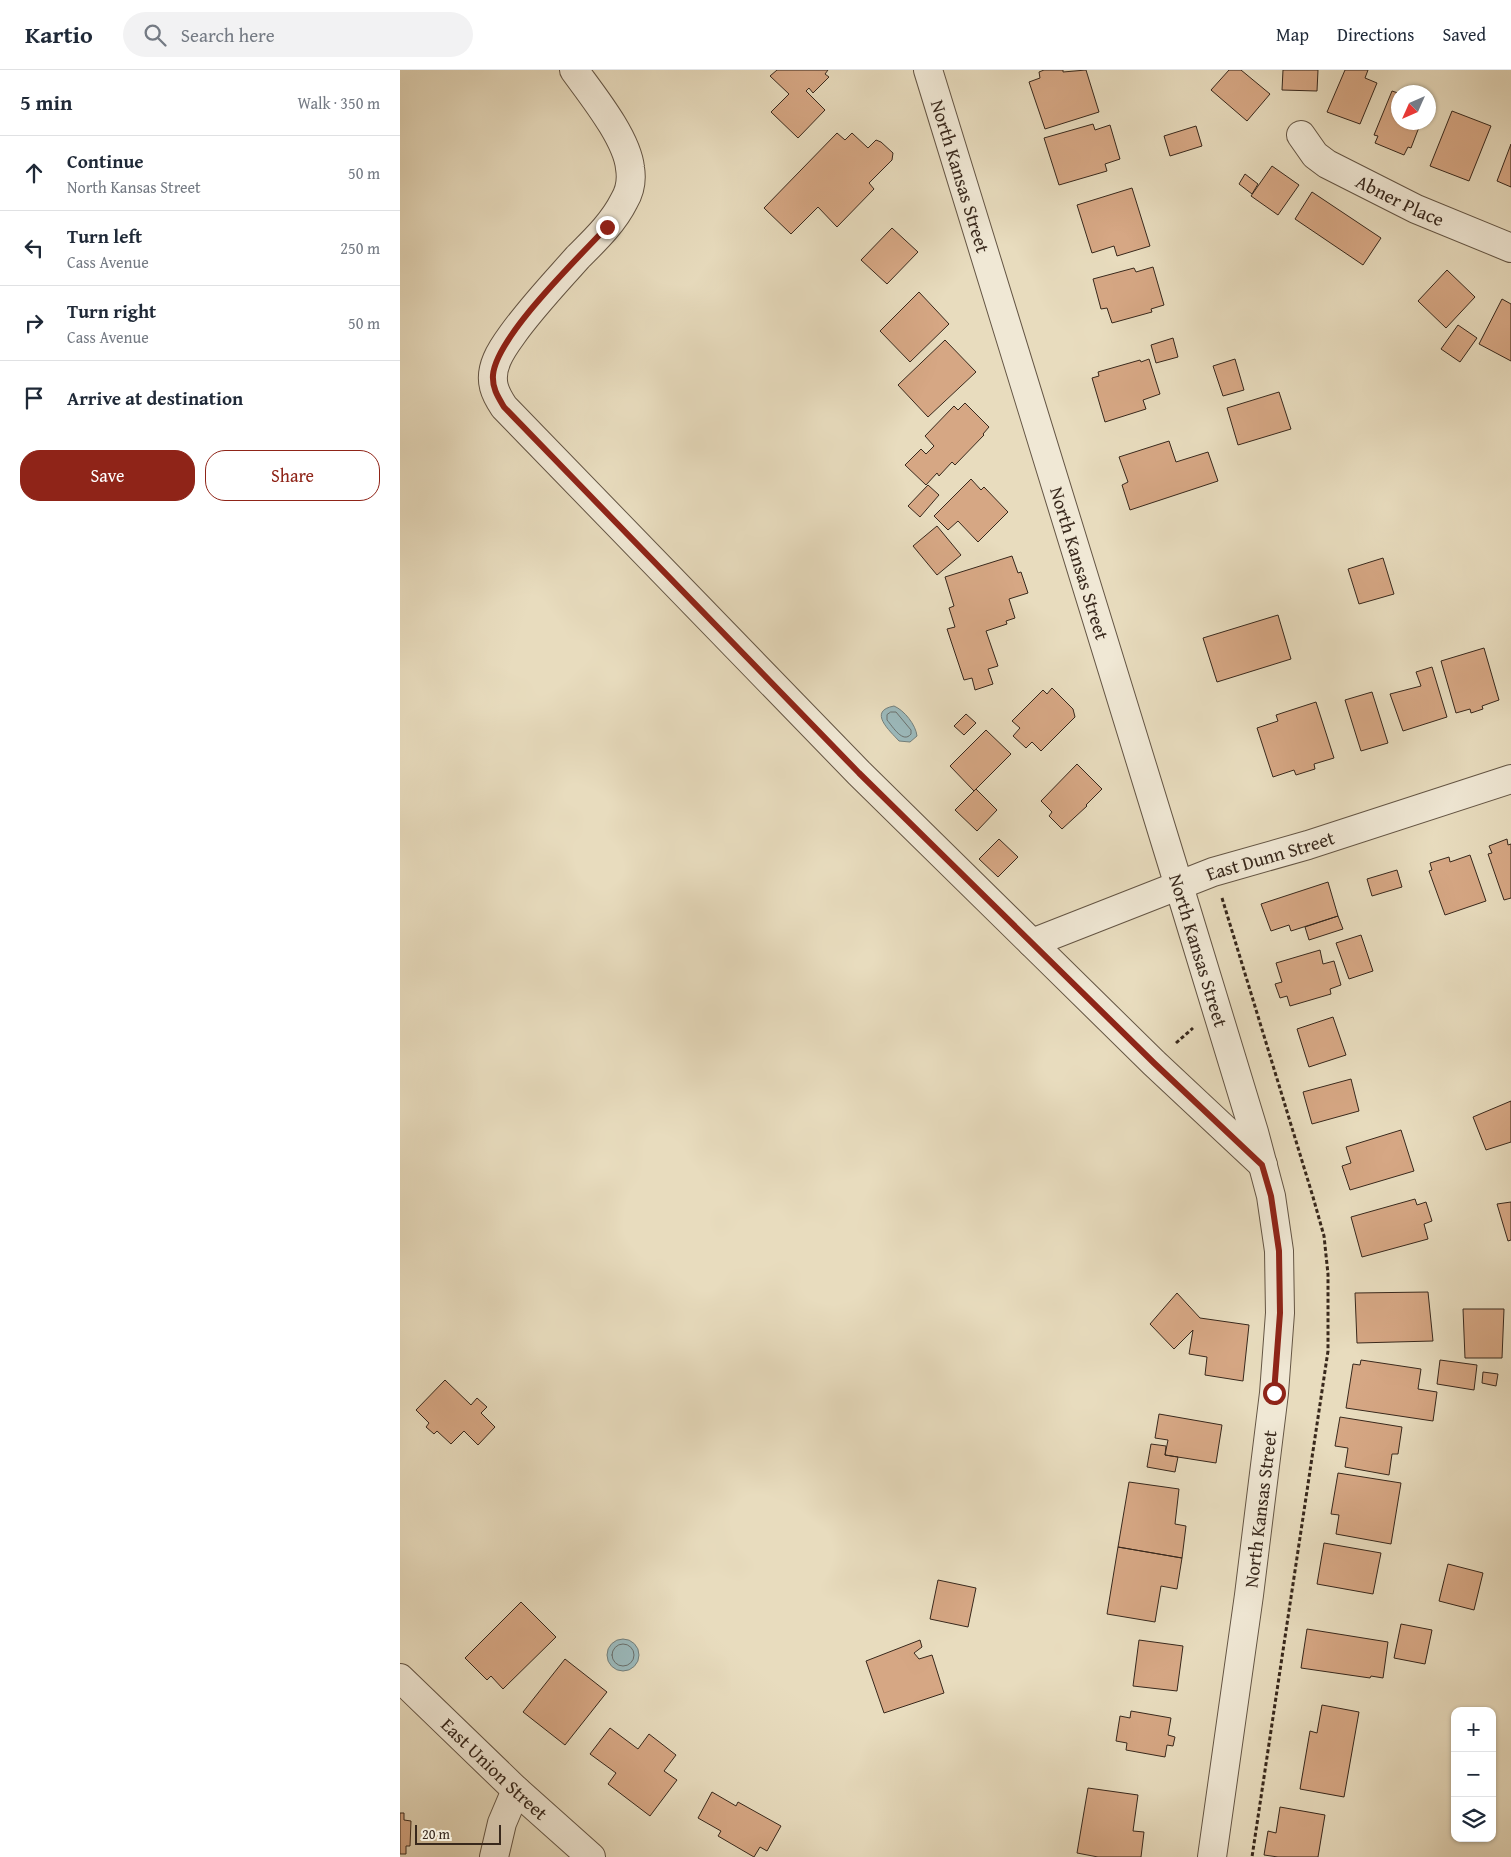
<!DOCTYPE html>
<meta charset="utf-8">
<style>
body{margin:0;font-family:"Gentium Book Plus",serif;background:#f2f2f3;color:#1f2937}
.controls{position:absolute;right:15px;bottom:15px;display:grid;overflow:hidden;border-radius:10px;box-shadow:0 1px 4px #0004}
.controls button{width:45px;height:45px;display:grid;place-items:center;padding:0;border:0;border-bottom:1px solid #e0e1e3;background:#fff;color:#1f2937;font:25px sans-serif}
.compass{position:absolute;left:991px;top:15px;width:45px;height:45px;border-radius:50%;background:#fff;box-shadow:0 1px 4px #0004;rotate:225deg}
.scale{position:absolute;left:15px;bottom:12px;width:86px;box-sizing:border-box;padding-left:5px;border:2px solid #38281c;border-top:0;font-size:14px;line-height:18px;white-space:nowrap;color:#38281c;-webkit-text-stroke:4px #f0e8d5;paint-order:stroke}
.stop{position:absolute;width:15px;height:15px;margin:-11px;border:4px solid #8f2418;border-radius:50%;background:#fff}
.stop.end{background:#8f2418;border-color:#fff;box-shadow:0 1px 5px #0008}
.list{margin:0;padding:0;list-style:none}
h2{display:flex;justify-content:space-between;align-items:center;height:65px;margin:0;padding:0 20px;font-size:21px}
h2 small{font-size:16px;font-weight:400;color:#747a83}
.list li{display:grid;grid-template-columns:32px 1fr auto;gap:15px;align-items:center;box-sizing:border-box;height:75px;padding:0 20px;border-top:1px solid #e0e1e3}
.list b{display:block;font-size:19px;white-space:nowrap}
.list p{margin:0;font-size:16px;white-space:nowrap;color:#747a83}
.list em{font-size:16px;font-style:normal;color:#747a83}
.actions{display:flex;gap:10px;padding:15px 20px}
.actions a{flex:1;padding:11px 0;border:1px solid #8f2418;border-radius:20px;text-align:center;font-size:18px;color:#8f2418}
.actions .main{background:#8f2418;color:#fff}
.icon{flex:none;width:28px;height:28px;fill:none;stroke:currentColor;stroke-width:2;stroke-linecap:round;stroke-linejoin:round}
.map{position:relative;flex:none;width:1111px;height:1787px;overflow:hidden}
header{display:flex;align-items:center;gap:30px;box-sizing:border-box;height:70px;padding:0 25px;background:#fff;border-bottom:1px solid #e0e1e3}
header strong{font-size:24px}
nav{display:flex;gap:28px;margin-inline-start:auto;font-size:18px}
.search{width:350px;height:45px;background:#f2f2f3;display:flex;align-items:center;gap:12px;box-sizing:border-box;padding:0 18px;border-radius:28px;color:#747a83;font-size:19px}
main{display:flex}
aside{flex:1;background:#fff}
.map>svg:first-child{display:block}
.water{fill:#9bb9bb;stroke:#737f7b}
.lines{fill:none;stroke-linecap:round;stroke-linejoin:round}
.shore{stroke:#6a706c;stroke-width:1}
.building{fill:#d6a784;stroke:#38281c}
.minor-casing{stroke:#645544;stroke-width:30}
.path{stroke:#38281c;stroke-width:3;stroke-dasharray:4 2.5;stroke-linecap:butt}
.minor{stroke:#f0e8d5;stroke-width:28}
.route{stroke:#8f2418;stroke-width:6}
.labels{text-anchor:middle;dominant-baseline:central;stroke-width:5;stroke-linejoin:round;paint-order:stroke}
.street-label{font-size:19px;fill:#38281c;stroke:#f0e8d5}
</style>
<header>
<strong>Kartio</strong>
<div class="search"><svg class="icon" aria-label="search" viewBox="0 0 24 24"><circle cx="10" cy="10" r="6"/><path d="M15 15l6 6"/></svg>Search here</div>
<nav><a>Map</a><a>Directions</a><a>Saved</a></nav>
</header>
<main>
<aside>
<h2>5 min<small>Walk · 350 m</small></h2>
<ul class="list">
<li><svg class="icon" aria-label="ahead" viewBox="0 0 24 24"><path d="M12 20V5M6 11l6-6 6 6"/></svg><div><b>Continue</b><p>North Kansas Street</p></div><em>50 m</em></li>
<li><svg class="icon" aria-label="left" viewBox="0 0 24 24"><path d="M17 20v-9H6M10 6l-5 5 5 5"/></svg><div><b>Turn left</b><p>Cass Avenue</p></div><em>250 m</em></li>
<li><svg class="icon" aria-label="right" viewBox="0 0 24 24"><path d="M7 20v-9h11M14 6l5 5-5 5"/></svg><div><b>Turn right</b><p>Cass Avenue</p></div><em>50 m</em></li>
<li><svg class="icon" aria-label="arrive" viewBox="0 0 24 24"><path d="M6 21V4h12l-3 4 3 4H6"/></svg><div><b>Arrive at destination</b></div></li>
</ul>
<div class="actions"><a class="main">Save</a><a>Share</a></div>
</aside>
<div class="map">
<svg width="1111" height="1787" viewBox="0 0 1111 1787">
<rect width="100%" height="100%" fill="#e8dcbe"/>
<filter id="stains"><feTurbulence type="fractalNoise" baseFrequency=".004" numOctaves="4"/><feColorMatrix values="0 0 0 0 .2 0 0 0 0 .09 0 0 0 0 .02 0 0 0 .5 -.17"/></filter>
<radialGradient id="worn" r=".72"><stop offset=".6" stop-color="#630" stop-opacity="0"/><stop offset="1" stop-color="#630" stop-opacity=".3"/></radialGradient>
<path class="water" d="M494 636C504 640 516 655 517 666L510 672 499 671C490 661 467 641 494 636Z
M207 1585a16 16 0 1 1 32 0a16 16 0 1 1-32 0Z"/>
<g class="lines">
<path class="shore" d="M491 642H496L511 660V664C503 674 493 657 487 650V645Z
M212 1585a11 11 0 1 1 22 0a11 11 0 1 1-22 0Z"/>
</g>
<path class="building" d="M377 0H428L425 4 429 7 413 23 409 18 406 21 425 40 398 68 371 42 389 24 370 6Z
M644 0H663V2L686 0 699 42 645 59 629 12 640 8 639 2Z
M829 0H841L870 24 847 51 811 20Z
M883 0H918L917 21 882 20Z
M945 0H968L965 8 977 13 960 54 927 42Z
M992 21 998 23V52H1021L1011 78 1008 77 1004 85 975 73 978 66 974 65Z
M1052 41 1091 56 1069 111 1030 96Z
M693 54 695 60 710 55 720 89 705 94 707 101 659 115 644 68Z
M796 56 802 76 770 86 764 66Z
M437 63 445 70 452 63 468 78 476 70 481 72 493 83 492 90 469 113 474 119 437 157 418 137 391 164 364 138Z
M1111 74V117L1097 111Z
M872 96 899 115 878 145 851 126Z
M845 104 858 114 852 124 839 114Z
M732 118 750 176 717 186 714 176 692 183 677 135Z
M912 122 981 168 963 195 895 149Z
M492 158 518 182 487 214 461 190Z
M753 197 764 235 751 239 752 242 712 253 707 238 701 239 693 209 734 198 736 202Z
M1047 200 1075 227 1046 258 1018 231Z
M519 222 549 254 510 292 480 261Z
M1102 229 1111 234V291L1079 274Z
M1058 255 1077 268 1060 292 1041 279Z
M773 268 778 287 756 293 751 275Z
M545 270 576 302 528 347 498 315Z
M749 289 760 324 743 330 746 339 705 352 692 308 699 306 698 302 740 290 741 292Z
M835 289 844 320 823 326 813 296Z
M879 322 891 359 838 375 827 338Z
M565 333 589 357 583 364 584 365 555 395 552 392 539 406 537 403 526 415 505 395 521 379 526 384 534 376 525 366 554 336 558 340Z
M769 371 776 392 808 382 818 411 730 440 722 415 728 412 719 387Z
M571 409 581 420 584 417 608 442 578 472 558 451 548 460 534 446Z
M528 415 539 425 520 447 508 436Z
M537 456 561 485 537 505 513 476Z
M612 486 618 503 621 502 628 523 609 529 615 548 606 551 607 554 586 561 598 596 588 599 593 614 575 620 572 608 564 610 547 559 555 557 549 538 554 536 545 507Z
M983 488 994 524 959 534 948 499Z
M878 545 891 589 817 612 803 568Z
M1084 578 1099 630 1082 636 1083 639 1071 643 1070 639 1056 643 1041 591Z
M1032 597 1047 647 1003 661 990 624 1021 616 1016 602Z
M652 618 673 639 675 647 641 681 632 672 626 678 613 666 620 658 612 651 643 620 647 624Z
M972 622 988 673 961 681 945 630Z
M916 632 934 688 914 694 915 699 896 705 894 700 873 707 857 658 878 651 876 645Z
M566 644 576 653 564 665 554 656Z
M586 660 611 684 574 721 550 696Z
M677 694 702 719 686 735 687 736 662 759 649 746 652 742 641 731Z
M576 719 597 740 577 761 555 740Z
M599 769 618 787 598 807 579 789Z
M1107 769 1108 775 1111 774V828L1104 830 1088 784 1092 783 1089 776Z
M1070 785 1086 831 1045 845 1029 801 1032 800 1030 793 1049 787 1050 792Z
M997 800 1002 817 972 826 967 809Z
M928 812 938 846 891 861 889 855 871 861 861 834Z
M938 846 943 859 909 870 905 857Z
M961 865 973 901 949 909 936 873Z
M920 880 923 894 934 891 941 915 930 919 931 924 890 936 887 926 880 928 875 914 882 912 876 893Z
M933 947 946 985 909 997 897 959Z
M951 1009 959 1041 912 1054 903 1022Z
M1111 1031V1072L1086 1080 1073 1047Z
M1001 1060 1014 1101 950 1120 942 1096 951 1093 946 1077Z
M1015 1129 1017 1135 1026 1132 1032 1151 1024 1154 1028 1169 962 1187 951 1147Z
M1111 1132V1170L1108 1171 1097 1134Z
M1028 1222 1033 1271 957 1273 955 1223Z
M777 1223 800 1248 849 1255 843 1311 805 1305 807 1287 789 1284 793 1260 774 1279 750 1254Z
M1063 1239H1104L1102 1288H1065Z
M961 1290 1021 1299 1018 1319 1037 1322 1033 1351 946 1338 953 1294 960 1295Z
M1040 1290 1077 1295 1074 1320 1037 1314Z
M1083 1302 1098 1304 1096 1316 1082 1313Z
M45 1310 71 1335 77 1328 87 1337 81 1343 95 1357 78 1375 64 1361 51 1374 37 1361 34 1364 26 1357 29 1353 16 1340Z
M759 1344 822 1355 816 1393 765 1385 768 1370 755 1368Z
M940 1347 1002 1357 998 1384H992L989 1405 945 1397 948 1378 935 1376Z
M751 1374 766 1376 765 1385 778 1387 775 1402 747 1397Z
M938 1403 1001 1413 991 1474 936 1464 939 1445 931 1444Z
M729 1412 779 1419 775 1454 786 1456 782 1488 718 1477Z
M924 1473 981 1483 973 1524 917 1514Z
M718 1477 782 1488 777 1519 761 1516 755 1552 707 1544Z
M1048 1494 1083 1503 1074 1540 1039 1531Z
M538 1510 576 1518 568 1557 530 1549Z
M121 1532 156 1567 103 1619 91 1606 87 1610 65 1588Z
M1001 1554 1032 1560 1025 1594 994 1588Z
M907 1559 988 1572 983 1608 971 1606 970 1608 901 1598Z
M520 1570 522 1577 514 1583 519 1589 532 1585 544 1623 484 1643 466 1591Z
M739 1570 783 1576 777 1621 733 1616Z
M165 1589 207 1622 165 1675 123 1642Z
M922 1635 959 1642 944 1727 900 1719 910 1661 917 1663Z
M731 1641 771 1648 768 1665 775 1667 773 1676 767 1675 765 1687 726 1680 727 1673 716 1671 720 1646 730 1648Z
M210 1658 238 1679 249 1664 276 1685 264 1701 277 1710 250 1746 208 1714 216 1703 190 1684Z
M688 1718 738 1725 733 1761 744 1762 741 1787H698L677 1783Z
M312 1722 336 1736 338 1732 381 1756 367 1781 360 1777 354 1787 318 1766 321 1761 298 1748Z
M880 1737 925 1745 918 1787H878L864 1785 868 1761 876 1763Z
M0 1743H4V1750L11 1751 10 1776H6V1784H0Z"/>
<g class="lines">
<defs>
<g id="minor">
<path d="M174 0C192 25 227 68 230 98 232 110 230 121 224 131 213 153 195 170 178 187 155 213 132 237 112 265 101 280 89 298 94 317 96 325 100 331 104 337L459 703 754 993 863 1095"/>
<path id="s1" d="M528 0 779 816 854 1062 871 1126 879 1181 880 1243 874 1323 849 1525 812 1787"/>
<path id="s2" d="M901 65 915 85 927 94 1016 139 1111 178"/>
<path id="s3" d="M632 873 813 802 908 775 1111 709"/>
<path id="s4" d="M0 1608 116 1720 191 1787"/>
<path d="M94 1787 102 1753 116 1720"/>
</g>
</defs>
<use href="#minor" class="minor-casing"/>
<path class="path" d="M822 828 913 1127 924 1166 928 1204V1281L852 1787
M776 973 793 958"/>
<use href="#minor" class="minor"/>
</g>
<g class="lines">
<path class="route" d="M207 157C179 187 96 267 93 305 92 318 98 327 104 337L459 703 754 993 862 1095 871 1126 879 1181 880 1243 874 1323"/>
</g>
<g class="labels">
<g class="street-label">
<text stroke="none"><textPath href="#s1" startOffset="111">North Kansas Street</textPath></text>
<text stroke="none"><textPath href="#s2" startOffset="121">Abner Place</textPath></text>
<text stroke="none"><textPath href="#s1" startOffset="516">North Kansas Street</textPath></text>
<text stroke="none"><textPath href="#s3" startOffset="254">East Dunn Street</textPath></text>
<text stroke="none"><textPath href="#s1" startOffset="921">North Kansas Street</textPath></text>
<text transform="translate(860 1439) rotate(-83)">North Kansas Street</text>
<text stroke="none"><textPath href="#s4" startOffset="131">East Union Street</textPath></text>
</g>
</g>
<rect width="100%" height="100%" filter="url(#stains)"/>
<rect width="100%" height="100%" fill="url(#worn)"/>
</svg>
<div class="controls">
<button>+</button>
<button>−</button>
<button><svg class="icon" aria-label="layers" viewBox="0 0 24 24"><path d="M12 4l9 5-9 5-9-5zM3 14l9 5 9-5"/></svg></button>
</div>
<svg class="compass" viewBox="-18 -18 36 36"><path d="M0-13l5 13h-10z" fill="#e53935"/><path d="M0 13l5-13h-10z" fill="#747a83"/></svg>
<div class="scale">20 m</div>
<div class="stop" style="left:874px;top:1323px"></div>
<div class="stop end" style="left:207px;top:157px"></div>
</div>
</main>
